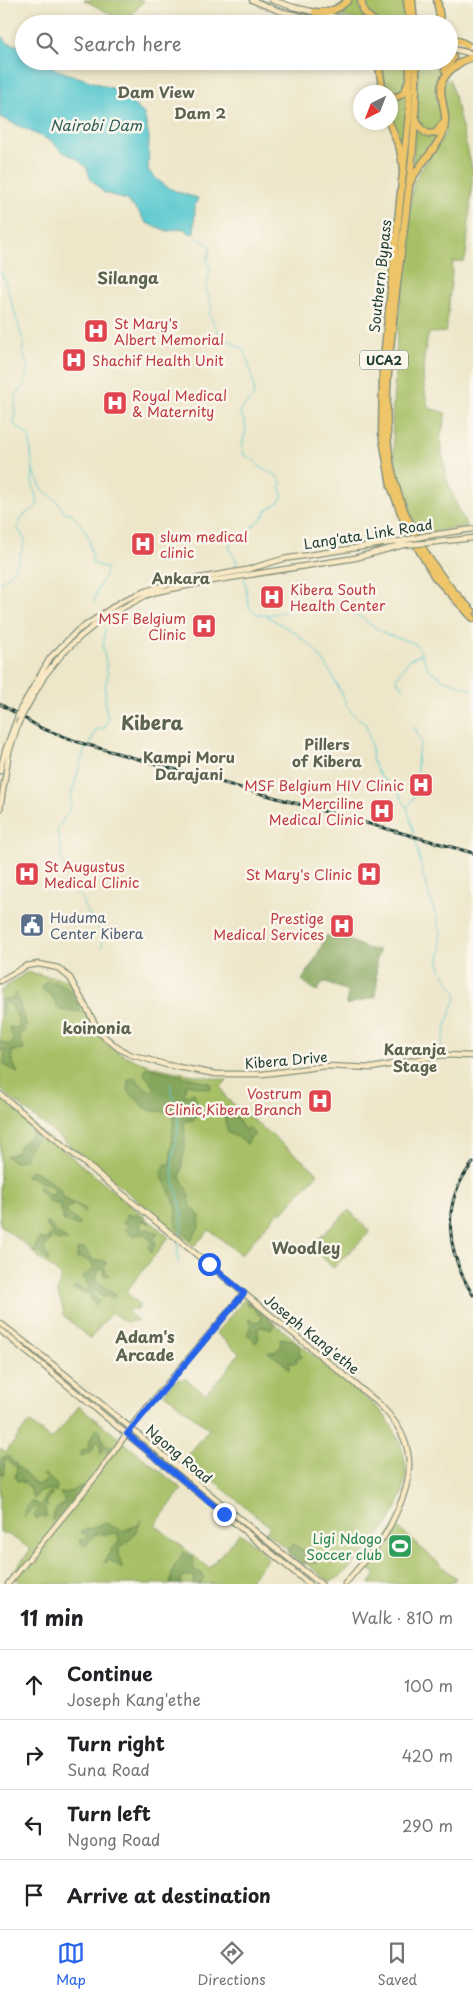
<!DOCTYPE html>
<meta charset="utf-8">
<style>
body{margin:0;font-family:"Playpen Sans",sans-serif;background:#f6f6f6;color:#202124}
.compass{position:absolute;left:353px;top:85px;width:45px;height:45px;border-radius:50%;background:#fff;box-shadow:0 2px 8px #0003;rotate:222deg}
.stop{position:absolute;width:15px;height:15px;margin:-11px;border:4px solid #2563eb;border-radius:50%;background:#fff}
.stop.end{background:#2563eb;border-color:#fff;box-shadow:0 1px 5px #0008}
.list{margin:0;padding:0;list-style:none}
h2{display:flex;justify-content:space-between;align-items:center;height:65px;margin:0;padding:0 20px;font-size:21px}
h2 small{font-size:16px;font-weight:400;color:#757577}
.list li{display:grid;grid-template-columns:32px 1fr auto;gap:15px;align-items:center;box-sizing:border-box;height:70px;padding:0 20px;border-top:1px solid #e0e0e0}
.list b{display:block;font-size:19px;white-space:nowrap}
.list p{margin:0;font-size:16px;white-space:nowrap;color:#757577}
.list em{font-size:16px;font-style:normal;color:#757577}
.icon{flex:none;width:28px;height:28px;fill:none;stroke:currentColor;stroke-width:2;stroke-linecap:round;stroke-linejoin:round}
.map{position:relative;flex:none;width:473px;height:1584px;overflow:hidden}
.search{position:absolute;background:#fff;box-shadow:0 2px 8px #0003;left:15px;right:15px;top:15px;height:55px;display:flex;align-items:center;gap:12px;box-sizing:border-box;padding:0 18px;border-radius:28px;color:#757577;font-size:19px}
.sheet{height:345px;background:#fff}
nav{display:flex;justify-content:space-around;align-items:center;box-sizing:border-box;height:70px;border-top:1px solid #e0e0e0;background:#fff;font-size:14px;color:#757577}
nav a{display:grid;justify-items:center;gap:2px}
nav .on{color:#2563eb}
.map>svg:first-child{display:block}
.green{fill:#a7c066;stroke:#637e4d}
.forest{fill:#85a65b;stroke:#527248}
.water{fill:#5bc9d0;stroke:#3d8382}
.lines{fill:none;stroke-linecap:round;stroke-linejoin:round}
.stream{stroke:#5bc9d0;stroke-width:1}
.secondary-casing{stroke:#86927e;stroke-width:7}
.highway-casing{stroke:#86927e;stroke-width:9}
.secondary{stroke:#f8e8c3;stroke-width:4.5}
.highway{stroke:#eec569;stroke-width:6}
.rail-casing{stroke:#1f3d34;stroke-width:3}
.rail{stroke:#fbf7ec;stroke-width:1;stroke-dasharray:4;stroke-linecap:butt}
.secondary-bridge-casing{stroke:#86927e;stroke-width:7;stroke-linecap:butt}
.secondary-bridge{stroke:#f8e8c3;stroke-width:4.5}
.route{stroke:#2563eb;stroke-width:6}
.labels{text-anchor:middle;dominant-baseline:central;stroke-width:5;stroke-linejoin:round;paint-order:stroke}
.shield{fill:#fbf7ec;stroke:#61756b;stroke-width:1}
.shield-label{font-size:12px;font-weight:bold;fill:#1f3d34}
.street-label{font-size:14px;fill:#1f3d34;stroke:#fbf7ec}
.health-label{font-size:14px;fill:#be3a42;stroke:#fbf7ec;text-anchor:start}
.service-label{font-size:14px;fill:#4e5e75;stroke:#fbf7ec;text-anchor:start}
.leisure-label{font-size:14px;fill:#27864d;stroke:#fbf7ec;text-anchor:end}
.neighbourhood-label{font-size:15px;font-weight:bold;fill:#5c634e;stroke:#fbf7ec}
.water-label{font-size:15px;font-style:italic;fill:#2e605b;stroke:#fbf7ec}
.quarter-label{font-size:16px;font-weight:bold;fill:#5c634e;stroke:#fbf7ec}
.district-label{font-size:19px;font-weight:bold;fill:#5c634e;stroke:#fbf7ec}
</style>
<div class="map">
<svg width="473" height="1584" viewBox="0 0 473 1584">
<rect width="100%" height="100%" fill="#fbf7ec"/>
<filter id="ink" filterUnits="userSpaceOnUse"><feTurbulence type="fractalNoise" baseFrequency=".02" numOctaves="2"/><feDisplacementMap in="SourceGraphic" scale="10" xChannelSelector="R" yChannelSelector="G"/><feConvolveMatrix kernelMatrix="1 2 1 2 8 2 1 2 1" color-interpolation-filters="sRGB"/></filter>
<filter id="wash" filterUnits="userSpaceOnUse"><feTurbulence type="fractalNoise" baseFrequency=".0096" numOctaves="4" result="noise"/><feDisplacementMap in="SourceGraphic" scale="20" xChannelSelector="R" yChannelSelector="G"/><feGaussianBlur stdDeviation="1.12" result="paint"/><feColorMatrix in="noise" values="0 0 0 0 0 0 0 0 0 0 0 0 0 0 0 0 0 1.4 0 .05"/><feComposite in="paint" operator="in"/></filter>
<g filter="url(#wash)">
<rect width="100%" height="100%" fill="#ede6c9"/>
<path class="green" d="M84 0H144L126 22Z
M350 0H359C361 12 364 18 374 24L328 14Z
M363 0H403L406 24C387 24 365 25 363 0Z
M449 53 451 61C445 68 438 75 436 85 432 105 452 115 432 133L422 129 417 115V61H449Z
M380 61H407C407 74 408 86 397 94L389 92 384 86Z
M450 79 473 172 466 256 464 261 453 262 446 332 429 333C422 357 421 385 429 408L446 413 440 441 447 481 466 526 419 534 407 504 397 471 394 453 392 419 398 322 413 184 420 171 445 134 443 87 446 82Z
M408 88 404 153 391 122 390 98Z
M416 121C419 129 420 134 429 137L442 127 412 175Z
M27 972 70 981C79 999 87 1019 99 1035 124 1068 189 1074 227 1080L221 1087 226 1098 318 1173 282 1213 279 1211 241 1255 210 1230 194 1246 0 1089V991Z
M0 1098 169 1237 126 1292 140 1305 137 1310 131 1308 128 1312 138 1321 126 1322 111 1313 90 1339 62 1314 64 1311 57 1292 61 1276C54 1269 32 1254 29 1247L0 1225Z
M349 1210 370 1232 333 1268 311 1246Z
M245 1299 380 1410C422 1462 409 1503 367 1549 355 1562 346 1575 330 1582L272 1537 266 1532 270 1527 186 1458 209 1429 164 1393 175 1380 186 1379 205 1394 224 1374 239 1353 216 1333Z
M79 1406 182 1489 155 1525 209 1568 240 1533 262 1550 268 1559 247 1584H22L11 1575 31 1549 9 1535 0 1532V1448L6 1452 29 1422 52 1440Z
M396 1526 456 1578 451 1584H369L376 1575 365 1566Z"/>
<path class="forest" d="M327 935C341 944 342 937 351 941 362 946 365 949 379 950L376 963 377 988 375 991 376 997 346 1005 348 992 326 982 322 983 317 992 302 980 314 961Z
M46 981C70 985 71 991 81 1012L59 1010 52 996 42 989Z
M16 993 27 1028 19 1035 24 1050 12 1051V1061L18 1073 4 1065 5 1051 0 1050V1041L8 1045 14 1041 9 1027 20 1028 16 1013 10 1004 2 1003 5 1013 0 1017V999H12Z
M146 1067 211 1083 210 1089 186 1084 184 1096 194 1093 198 1108 194 1120 184 1121 185 1146 180 1177 188 1191 191 1206 200 1216 199 1227 191 1240 176 1227V1205L161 1174 166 1163 170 1166 174 1112 153 1111 143 1107 138 1099 128 1092V1080L134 1077 143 1086 151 1091 155 1088 144 1074Z
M224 1116 236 1117 245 1130 249 1127 255 1135 250 1138 247 1144 238 1137 228 1133Z
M33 1129 40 1131C38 1143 25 1146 26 1159L15 1162 6 1156 18 1152 19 1146 32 1135Z
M31 1170C43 1174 51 1182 61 1190V1196C68 1202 76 1203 85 1209L84 1213 75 1205 66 1209V1212L80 1223 79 1226 62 1220 63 1215 60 1209 62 1206 49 1201 38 1189 40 1186 49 1194 54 1195 55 1189C50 1185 47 1186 43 1183 36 1180 35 1177 26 1176Z
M137 1213 151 1224 144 1221 141 1222 140 1230 148 1229 158 1234 154 1238 156 1244 151 1253 149 1246 152 1242 145 1234H138L133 1237 125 1229 129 1226 124 1223 126 1214 133 1216Z
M48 1222 55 1231 68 1241 56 1240 52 1237 43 1249 48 1256V1261L39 1253 33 1252 39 1238 45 1240 52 1233 46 1225Z
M84 1248 95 1262 101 1260 106 1262 104 1268 109 1275 105 1277 103 1270 100 1269 95 1279 112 1293 117 1295 112 1298 107 1294 104 1298 95 1290 92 1294 99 1302 96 1305 90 1299 88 1292 83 1293 73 1289 76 1286 85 1290 91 1289 83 1277 94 1269 91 1263 83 1258H77V1250Z
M247 1300 268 1316 274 1325 271 1329 260 1327 258 1329V1340L256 1343 247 1334 252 1326 248 1322 249 1319 255 1322 260 1321 261 1317 252 1306 246 1304Z
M280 1338 292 1340 300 1346 299 1352 302 1357 296 1358 297 1363H289V1370L283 1363 268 1352H275L281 1346Z
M96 1429 100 1431 104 1445 112 1446 113 1451 107 1452 104 1449 101 1454 100 1444 97 1441 91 1451 81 1457V1452L89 1447 90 1440Z
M5 1455C13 1458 27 1478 37 1485L44 1483 47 1479 43 1473 57 1485 56 1492 52 1489 39 1492 34 1499 29 1487 24 1482 17 1481 15 1477 17 1468 5 1459 4 1474 0 1473V1460Z
M83 1485 87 1490 77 1495 80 1500 72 1501 66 1508 67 1515 57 1517 51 1521C54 1513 56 1506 65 1504L64 1499 60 1493 70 1492Z
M52 1491 51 1497 45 1502 48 1506 45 1509 46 1517 40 1516 37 1519 34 1516 38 1509 35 1507 24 1516 25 1509 31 1501 41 1506 47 1495Z
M142 1519C137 1531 131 1542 119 1547V1555L122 1569 110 1560 104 1563 111 1549 119 1542 118 1533 94 1535 86 1546 81 1544 79 1540H84L88 1535 81 1532 105 1523 122 1531 138 1525Z
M293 1544 304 1551 307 1557 316 1556 317 1563 307 1562 303 1565 287 1552Z
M182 1552 193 1557 194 1570 201 1573 204 1579 201 1582V1584H193L195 1576H183L180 1582 181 1584H170C172 1579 171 1572 174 1567 178 1561 181 1560 182 1552Z"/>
<path class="water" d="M0 34 8 43 24 47V61H46L57 70 117 90 144 114 149 137 148 170C164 188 175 192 198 198L195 205 194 233 191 234 182 228 168 231 146 223 138 211 126 200 103 192 90 178 87 168 76 158 63 152 51 141 0 117Z"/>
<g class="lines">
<path class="stream" d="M193 232C199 243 206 239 211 248L207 260 210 270 206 289 212 308 209 314 221 337 235 344V346L243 348C247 357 257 389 253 397 249 403 243 406 240 412L245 423 246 430 242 446 244 455 252 459 260 467 276 475 282 483 280 486 283 496 279 502 266 511 263 517 245 533 239 537 230 540C228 547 232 556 237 561L236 566 241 575
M0 272 4 278 24 343 22 352 28 367 24 387 16 394 14 424 29 436 33 470 42 489 56 500 64 512 71 513C78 521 86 530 89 540 91 547 89 548 93 556L91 562 107 569C103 583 96 587 94 603
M244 578C247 587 246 597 249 606 254 623 287 612 297 605 303 608 305 607 311 607 323 607 337 608 349 612 363 616 374 629 388 635 396 638 407 640 413 643 422 647 423 661 428 668 431 672 439 675 442 679L473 690
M0 582C16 576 21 553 25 540L18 529C22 508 30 517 38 504L32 481 33 470
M267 616 297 634 314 649 325 663 345 700V704L353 714 366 724C368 736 374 749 372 760L380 776 396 788 408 810 414 834
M404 689 396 679 410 659 421 654
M472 739 473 740
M90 744 96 729H104L108 719 106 709 105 688 108 674 105 667H107L103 648 105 629
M89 748 85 749 83 755 71 795C73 813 61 818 57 832L62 850 60 856 77 894 82 897C83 915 106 928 102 947
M407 807C422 795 413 760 421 742L414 727
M415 838 423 875 441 933 440 939 442 950C431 965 453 983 457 996L448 1019 441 1047
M170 1084C173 1097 178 1109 178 1122 179 1136 172 1150 172 1165 173 1194 188 1205 180 1237
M178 1263V1242"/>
</g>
</g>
<g filter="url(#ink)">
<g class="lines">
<defs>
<path id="secondary" d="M252 0 279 11 334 24
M272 0 293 7 367 24
M449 42 473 47
M449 48 473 54
M425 536 473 529
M427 543 473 538
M20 710 50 658 77 631 122 601 143 592 171 583 246 570 283 559 401 541
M24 712 45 675 62 654 81 636 105 617 145 596 156 592 211 581 355 558 403 545
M0 771 5 751 18 716
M0 809 9 752 18 724
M0 981 26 966 39 964 58 968 70 978 100 1033 118 1048 129 1054 167 1065 216 1074H263L326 1066 372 1068 442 1055 473 1056
M0 1094 377 1402C411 1434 418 1466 398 1509 393 1519 389 1530 382 1539 370 1555 357 1569 345 1584
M0 1323C110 1407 212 1499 321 1584
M0 1330 309 1584
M8 1584 98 1474 134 1423 244 1293"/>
<path id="highway" d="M361 0 364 13 378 24
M407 0 410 24
M412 0 414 24
M437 0 441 24
M315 12C329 13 338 10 348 0
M449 36 467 45
M378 61 382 86 386 92
M410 61 409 113 383 368 382 433 391 486 407 529 435 577 473 618
M416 61C418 144 403 228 394 310 390 350 385 390 387 431 389 499 424 564 472 611
M445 70 453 58 449 50
M390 96C401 99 406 92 408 82
M416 118 420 128 428 134 436 133 442 124
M389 122 400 149 402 161
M411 181C419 164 436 150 443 133 452 108 428 88 453 68 459 63 465 59 473 57"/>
</defs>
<use href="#secondary" class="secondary-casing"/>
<use href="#highway" class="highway-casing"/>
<use href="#secondary" class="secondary"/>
<use href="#highway" class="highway"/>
<defs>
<path id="rail" d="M0 704 41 728 81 743 473 853
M473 1163C439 1203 447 1254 473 1295"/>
</defs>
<use href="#rail" class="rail-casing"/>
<use href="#rail" class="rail"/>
<defs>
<path id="secondary-bridge" d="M401 541 425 536
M403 545 427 543
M18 716 20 710
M18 724 24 712"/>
</defs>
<use href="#secondary-bridge" class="secondary-bridge-casing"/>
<use href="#secondary-bridge" class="secondary-bridge"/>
</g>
</g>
<g class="lines" filter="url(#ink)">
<path class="route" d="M209 1264 244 1293 127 1434 224 1514"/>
</g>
<defs>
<symbol id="hospital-square" viewBox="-11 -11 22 22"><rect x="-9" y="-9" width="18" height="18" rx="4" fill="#e0444e" stroke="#fbf7ec"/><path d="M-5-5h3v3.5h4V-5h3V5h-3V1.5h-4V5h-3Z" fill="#fff"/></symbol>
<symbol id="civic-square" viewBox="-11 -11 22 22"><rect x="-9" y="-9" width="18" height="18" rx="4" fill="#5c6f8a" stroke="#fbf7ec"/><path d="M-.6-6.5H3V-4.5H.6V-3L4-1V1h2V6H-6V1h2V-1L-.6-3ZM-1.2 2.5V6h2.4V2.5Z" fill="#fff"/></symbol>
<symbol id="stadium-square" viewBox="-11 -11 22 22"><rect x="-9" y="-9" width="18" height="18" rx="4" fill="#2e9e5b" stroke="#fbf7ec"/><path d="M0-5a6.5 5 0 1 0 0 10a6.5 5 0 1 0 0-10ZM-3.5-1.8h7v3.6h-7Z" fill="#fff"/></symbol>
</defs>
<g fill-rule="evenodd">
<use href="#hospital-square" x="82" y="317" width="28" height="28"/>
<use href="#hospital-square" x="60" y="346" width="28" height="28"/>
<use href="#hospital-square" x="101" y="389" width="28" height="28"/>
<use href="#hospital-square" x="129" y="530" width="28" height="28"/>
<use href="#hospital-square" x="258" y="583" width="28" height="28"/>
<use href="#hospital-square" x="190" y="612" width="28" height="28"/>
<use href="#hospital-square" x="407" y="771" width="28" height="28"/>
<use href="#hospital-square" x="368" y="797" width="28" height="28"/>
<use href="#hospital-square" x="13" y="860" width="28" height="28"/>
<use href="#hospital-square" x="355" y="860" width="28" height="28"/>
<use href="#civic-square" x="18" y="911" width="28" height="28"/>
<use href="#hospital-square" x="328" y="912" width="28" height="28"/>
<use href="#hospital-square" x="306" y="1087" width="28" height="28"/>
<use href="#stadium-square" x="386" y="1532" width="28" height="28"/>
</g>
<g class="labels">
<rect class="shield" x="360" y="350.5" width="48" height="19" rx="4"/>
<g class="shield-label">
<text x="384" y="360">UCA2</text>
</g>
<g class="street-label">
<text transform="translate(380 276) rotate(-84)">Southern Bypass</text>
<text transform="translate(368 534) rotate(-9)">Lang'ata Link Road</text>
<text transform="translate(286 1060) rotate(-5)">Kibera Drive</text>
<text transform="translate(312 1334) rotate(39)">Joseph Kang'ethe</text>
<text transform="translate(179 1454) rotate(40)">Ngong Road</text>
</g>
<g class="health-label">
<text x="114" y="323">St Mary's<tspan x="114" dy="16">Albert Memorial</tspan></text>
<text x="92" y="360">Shachif Health Unit</text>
<text x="132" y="395">Royal Medical<tspan x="132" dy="16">&amp; Maternity</tspan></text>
<text x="160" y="536">slum medical<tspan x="160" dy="16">clinic</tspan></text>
<text x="290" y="589">Kibera South<tspan x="290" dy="16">Health Center</tspan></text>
<text x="186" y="618" text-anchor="end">MSF Belgium<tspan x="186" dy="16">Clinic</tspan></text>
<text x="404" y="785" text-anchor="end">MSF Belgium HIV Clinic</text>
<text x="364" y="803" text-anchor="end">Merciline<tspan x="364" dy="16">Medical Clinic</tspan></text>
<text x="44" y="866">St Augustus<tspan x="44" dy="16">Medical Clinic</tspan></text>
<text x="352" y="874" text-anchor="end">St Mary's Clinic</text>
<text x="324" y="918" text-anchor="end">Prestige<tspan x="324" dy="16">Medical Services</tspan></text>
<text x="302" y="1093" text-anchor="end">Vostrum<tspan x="302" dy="16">Clinic,Kibera Branch</tspan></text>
</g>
<g class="service-label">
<text x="50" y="917">Huduma<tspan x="50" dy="16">Center Kibera</tspan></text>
</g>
<g class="leisure-label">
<text x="382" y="1538">Ligi Ndogo<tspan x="382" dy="16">Soccer club</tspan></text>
</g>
<g class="neighbourhood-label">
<text x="156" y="91">Dam View</text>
<text x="200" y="112">Dam 2</text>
<text x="181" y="577">Ankara</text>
<text x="327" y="743">Pillers<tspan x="327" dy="17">of Kibera</tspan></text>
<text x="189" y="756">Kampi Moru<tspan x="189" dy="17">Darajani</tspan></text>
<text x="415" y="1048">Karanja<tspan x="415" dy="17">Stage</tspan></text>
</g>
<g class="water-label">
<text x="96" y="124">Nairobi Dam</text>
</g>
<g class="quarter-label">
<text x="128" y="277">Silanga</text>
<text x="97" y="1027">koinonia</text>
<text x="306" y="1247">Woodley</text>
<text x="145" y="1336">Adam's<tspan x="145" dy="18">Arcade</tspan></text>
</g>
<g class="district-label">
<text x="152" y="722">Kibera</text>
</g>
</g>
</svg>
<svg class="compass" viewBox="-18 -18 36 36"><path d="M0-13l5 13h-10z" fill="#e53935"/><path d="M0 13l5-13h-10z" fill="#757577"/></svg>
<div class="stop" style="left:209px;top:1264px"></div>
<div class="stop end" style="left:224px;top:1514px"></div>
<div class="search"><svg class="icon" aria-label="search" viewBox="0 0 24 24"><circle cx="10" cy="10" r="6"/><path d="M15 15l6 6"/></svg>Search here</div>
</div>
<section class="sheet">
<h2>11 min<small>Walk · 810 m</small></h2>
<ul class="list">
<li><svg class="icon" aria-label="ahead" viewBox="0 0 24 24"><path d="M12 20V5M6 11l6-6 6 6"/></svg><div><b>Continue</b><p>Joseph Kang'ethe</p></div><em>100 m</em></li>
<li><svg class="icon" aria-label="right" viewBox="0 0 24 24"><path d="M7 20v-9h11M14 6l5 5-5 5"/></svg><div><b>Turn right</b><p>Suna Road</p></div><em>420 m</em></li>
<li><svg class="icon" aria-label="left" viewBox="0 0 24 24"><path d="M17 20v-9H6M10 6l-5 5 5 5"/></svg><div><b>Turn left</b><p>Ngong Road</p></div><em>290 m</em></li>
<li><svg class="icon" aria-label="arrive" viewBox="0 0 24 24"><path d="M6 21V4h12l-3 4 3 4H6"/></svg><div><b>Arrive at destination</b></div></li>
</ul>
</section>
<nav>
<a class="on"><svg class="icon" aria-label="map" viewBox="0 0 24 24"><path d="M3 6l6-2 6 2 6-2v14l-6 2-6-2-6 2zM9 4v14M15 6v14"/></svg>Map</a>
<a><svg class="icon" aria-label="directions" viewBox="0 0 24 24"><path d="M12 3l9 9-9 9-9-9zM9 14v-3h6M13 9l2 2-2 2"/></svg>Directions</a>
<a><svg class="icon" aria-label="saved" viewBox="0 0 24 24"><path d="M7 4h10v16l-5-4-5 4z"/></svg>Saved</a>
</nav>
